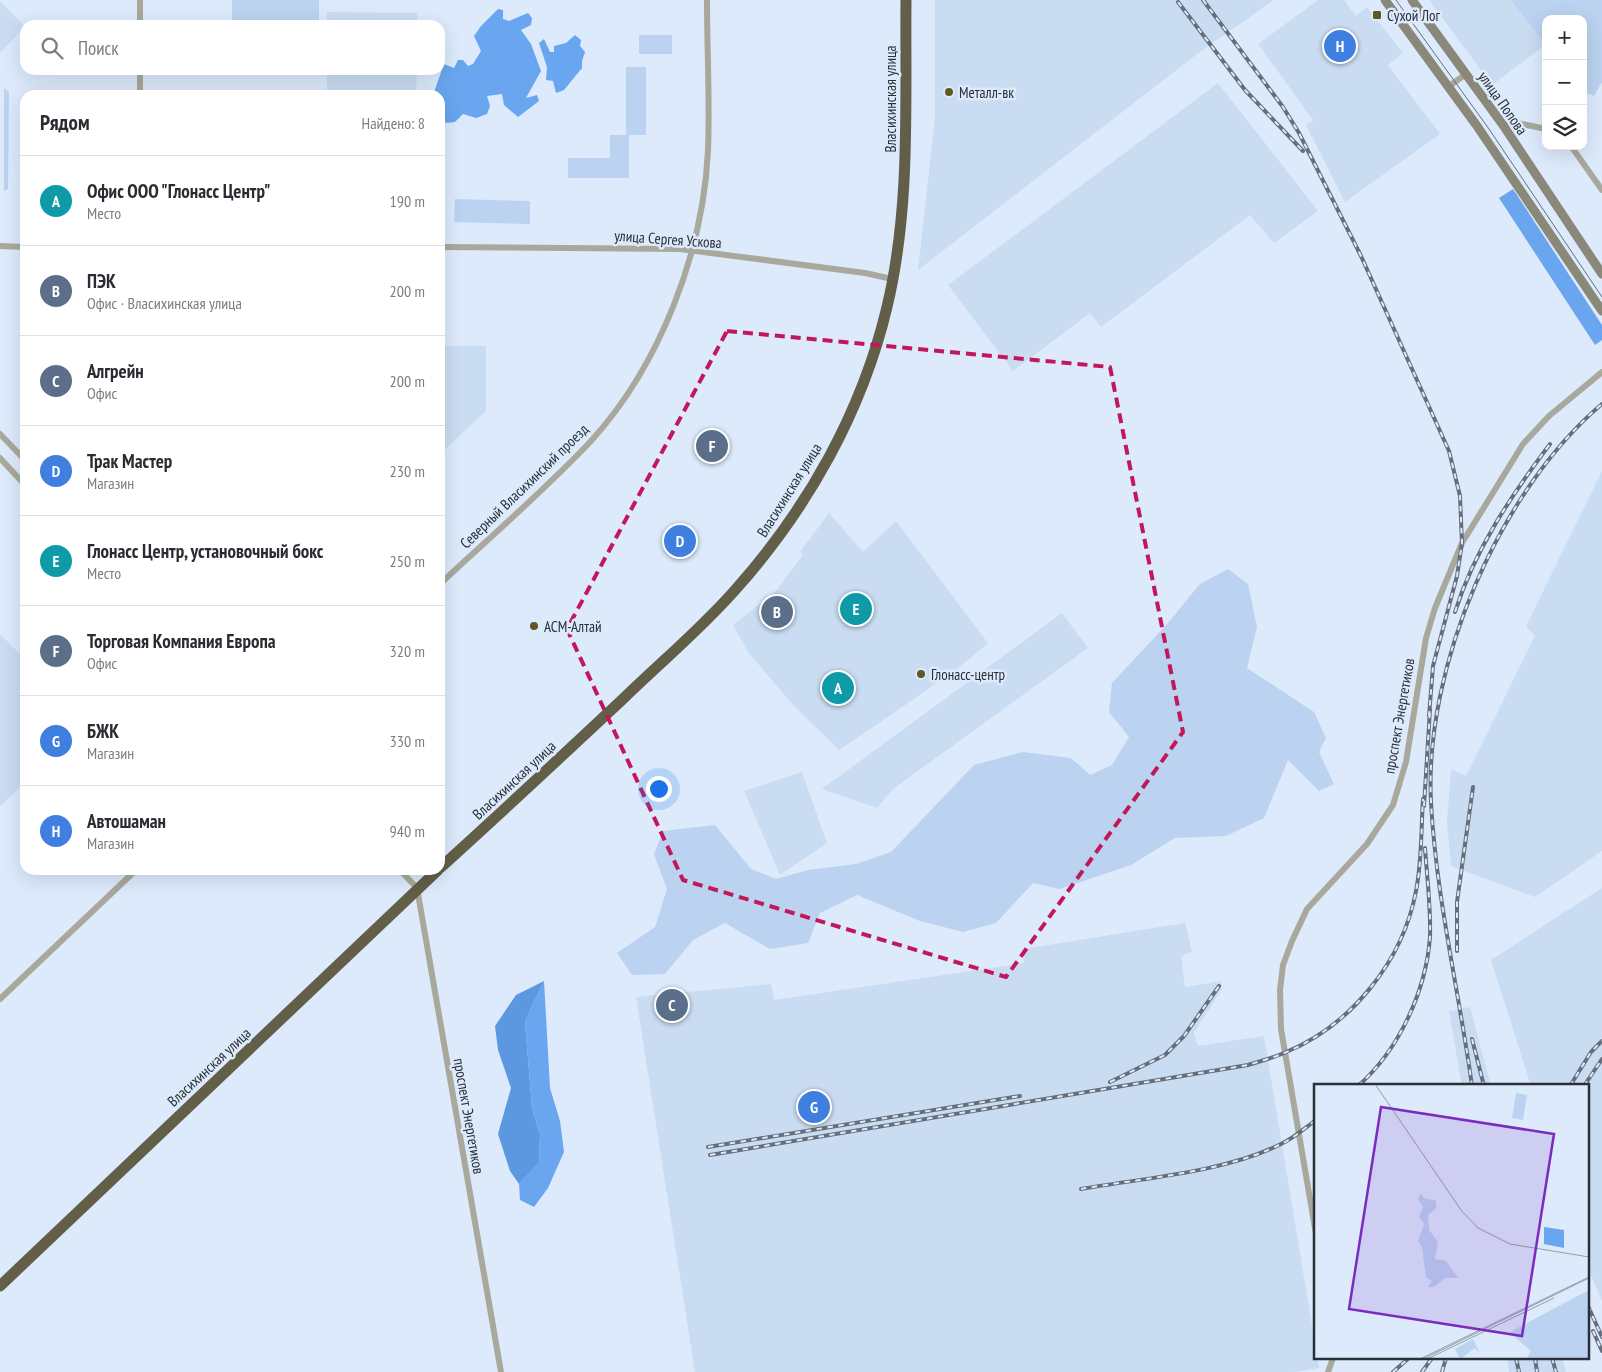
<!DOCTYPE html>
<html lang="ru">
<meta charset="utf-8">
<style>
body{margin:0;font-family:"PT Sans Narrow",sans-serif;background:#f2f2f3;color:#2b2b33}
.controls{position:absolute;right:15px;top:15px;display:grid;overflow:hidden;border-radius:10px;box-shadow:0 5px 20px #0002}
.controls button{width:45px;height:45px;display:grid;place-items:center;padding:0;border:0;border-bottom:1px solid #e1e1e2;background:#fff;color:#2b2b33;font:25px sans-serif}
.you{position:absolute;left:658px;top:788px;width:18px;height:18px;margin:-12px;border:4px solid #fff;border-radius:50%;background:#1a73e8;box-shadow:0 0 0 8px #1a73e833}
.badge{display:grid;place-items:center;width:32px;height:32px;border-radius:50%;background:#1a73e8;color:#fff;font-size:16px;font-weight:700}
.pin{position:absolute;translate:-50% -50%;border:2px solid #fff;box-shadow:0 1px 5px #0006}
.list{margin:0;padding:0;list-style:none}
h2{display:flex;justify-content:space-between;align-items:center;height:65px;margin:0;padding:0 20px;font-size:21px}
h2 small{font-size:16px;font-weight:400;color:#7c7c81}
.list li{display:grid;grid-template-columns:32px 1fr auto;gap:15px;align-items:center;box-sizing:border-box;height:90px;padding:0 20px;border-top:1px solid #e1e1e2}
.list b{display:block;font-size:19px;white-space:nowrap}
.list p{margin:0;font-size:16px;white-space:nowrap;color:#7c7c81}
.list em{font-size:16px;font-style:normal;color:#7c7c81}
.icon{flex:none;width:28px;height:28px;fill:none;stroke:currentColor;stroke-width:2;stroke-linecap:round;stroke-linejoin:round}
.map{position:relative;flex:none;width:1602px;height:1372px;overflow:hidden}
.search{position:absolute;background:#fff;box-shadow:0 5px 20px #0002;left:20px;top:20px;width:425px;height:55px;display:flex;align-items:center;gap:12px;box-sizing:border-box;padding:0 18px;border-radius:15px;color:#7c7c81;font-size:19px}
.panel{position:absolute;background:#fff;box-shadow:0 5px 20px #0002;left:20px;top:90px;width:425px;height:785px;border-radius:15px}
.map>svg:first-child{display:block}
.built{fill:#cadcf2}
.green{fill:#bbd3f0}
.forest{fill:#69a6ef}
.water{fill:#5b98df}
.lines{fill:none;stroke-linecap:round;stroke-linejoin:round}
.street{stroke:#a9a89c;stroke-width:6}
.secondary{stroke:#8a8878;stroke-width:9}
.highway{stroke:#625e47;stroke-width:11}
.tram{stroke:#656e7a;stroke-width:1}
.rail-casing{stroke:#656e7a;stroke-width:4}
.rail{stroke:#dceafc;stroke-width:2;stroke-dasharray:5.5;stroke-linecap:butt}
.marked{fill:none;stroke:#c2185b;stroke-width:4;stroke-dasharray:10 6;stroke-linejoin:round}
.poi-dot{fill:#605724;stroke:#dceafc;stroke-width:2}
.labels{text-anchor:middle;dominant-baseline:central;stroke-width:5;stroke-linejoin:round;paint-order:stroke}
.poi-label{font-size:15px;fill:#282f37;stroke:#dceafc;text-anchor:start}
.street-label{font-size:15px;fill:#282f37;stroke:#dceafc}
.inset-road{fill:none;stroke:#949fad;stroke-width:1}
.view{fill:#7b2cbf;fill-opacity:0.15;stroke:#7b2cbf;stroke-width:2.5}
.inset-edge{fill:none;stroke:#282f37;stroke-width:2.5}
</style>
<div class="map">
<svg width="1602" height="1372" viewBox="0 0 1602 1372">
<rect width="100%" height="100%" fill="#dceafc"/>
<path class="built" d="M935 0H1274L1201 51 918 270 935 118Z
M1318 0H1344L1356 16 1367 7 1403 53 1388 65 1440 134 1345 202 1306 125 1313 120 1258 44Z
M1429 0H1511L1545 45 1492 85Z
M0 1 25 27 0 53Z
M327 12 417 13V25H327Z
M327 70H417L416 95H327Z
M1218 83 1318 211 1274 243 1250 215 1101 327 1090 313 1013 371 948 285Z
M440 346H486V411L440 454Z
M1602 471V851L1535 897 1451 866 1447 822 1451 769 1466 776 1535 636 1526 626Z
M829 513 863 552 896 521 988 643 967 661 914 699 839 750 794 706 748 652 733 625 775 592 803 555 800 552Z
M1062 613 1088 648 893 789 877 808 822 789Z
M0 634 25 659V782L0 806Z
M802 772 827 843 780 875 744 791Z
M1602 888V1301L1589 1271 1588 1263V1086H1531L1491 960Z
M1185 923 1192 952 1181 956 1185 987 1221 981 1222 989 1194 1033 1198 1046 1264 1036 1319 1368 1295 1372H695L636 997 771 984 774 1000 1024 963 1023 949Z
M1470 1007 1491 1086H1462L1449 1011Z
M1507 1358H1562L1566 1372H1509Z"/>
<path class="green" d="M232 0H319V25H232Z
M1511 0H1602V82L1594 96 1583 91V19H1546V46Z
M639 35H672V54H639Z
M626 67H646V135H629V178H568V158H610V135H626Z
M4 88 9 92 8 186V189L4 191Z
M215 92H290V95H215Z
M455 199 530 201V224L454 222Z
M1228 569 1248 584 1257 627 1247 668 1314 712 1326 738 1319 752 1334 784 1319 791 1288 760 1264 818 1226 836 1175 838 1131 865 1060 889 1033 883 996 923 963 932 920 921 857 895 820 913 808 943 770 949 725 923 693 940 665 974 632 975 617 953 655 927 667 889 654 854 663 831 715 825 751 869 776 879 808 870 856 864 891 852 974 765 1023 752 1071 758 1090 775 1112 765 1129 737 1109 712 1112 683 1167 624 1200 584Z"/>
<path class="forest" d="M498 9 503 10V19L509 21 528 13 532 18 531 25 521 30 531 44 541 71 526 98 537 95 539 101 518 117 504 105 502 94 487 96 490 106 487 114 476 118 463 114 455 122 446 123 440 115V95H433L444 64 454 68 458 60H463L468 66 473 64 481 51 474 36 481 26Z
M575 35 581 40 580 46 585 52 582 61V68L564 90 556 93 553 81 546 80 547 67 539 43 544 39 550 52H554V46L566 43Z
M1513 189 1602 325V340L1595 345 1499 198Z
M544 981 550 1088 560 1121 564 1152 548 1188 534 1207 520 1200 519 1184 539 1163 540 1135 532 1108 525 1021Z"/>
<path class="water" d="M544 981 525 1021 532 1108 540 1135 539 1163 519 1184 510 1171 498 1134 511 1088 498 1050 495 1026 516 995Z"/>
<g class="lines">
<path class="street" d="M140 25V0
M1448 87 1466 74
M140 95V70
M1503 125 1513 122 1546 129
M1571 146 1602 190
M0 246 25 247
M440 247 680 249 865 273 892 279
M0 434 25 460
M0 458 25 485
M440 584C490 537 544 491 591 441 660 365 703 253 708 151 710 101 707 50 707 0
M400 870 417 888 501 1372
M0 999 136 870
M1316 1234 1281 1029 1280 990 1283 965 1292 941 1307 909 1367 844 1393 805 1406 762 1426 638 1435 608 1462 543 1523 444 1549 416 1602 372
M1328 1372 1333 1358"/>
<path class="secondary" d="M1385 0 1477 126 1602 311
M1412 0 1503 125 1602 274"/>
<path class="highway" d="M440 868C502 812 563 755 624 698 661 662 702 628 736 589 808 508 862 412 887 307 911 207 905 102 906 0
M0 1286 438 870"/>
<path class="tram" d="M1396 0 1489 129 1602 297"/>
<defs>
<path id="rail" d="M1203 0 1283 107 1299 133 1361 256 1449 451 1460 496 1462 543 1457 576 1433 666 1429 716
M1178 2 1245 90 1303 151
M1455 612C1475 549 1511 496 1550 444
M1424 806 1430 709
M1457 951V902L1473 787
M1472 1039 1484 1086
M1110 1082 1165 1055 1184 1036 1219 986
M1358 1086C1399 1050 1426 991 1430 937 1431 908 1427 877 1425 848
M1472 1086C1459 991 1436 897 1431 802 1424 667 1499 491 1602 404
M1570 1086 1591 1052 1602 1041
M1584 1086 1602 1059
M708 1147 1020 1096
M710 1155 1248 1065C1260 1061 1273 1058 1284 1053 1351 1026 1403 961 1416 891 1422 861 1421 829 1423 799
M1081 1189C1144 1178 1226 1172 1281 1144 1294 1138 1305 1128 1316 1120
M1588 1306 1602 1337
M1593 1331 1602 1351
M1516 1358 1519 1372
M1535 1358 1537 1372
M1552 1358 1556 1372
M1393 1372 1409 1358
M1422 1372 1432 1358
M1442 1372 1446 1358"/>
</defs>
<use href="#rail" class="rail-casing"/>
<use href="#rail" class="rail"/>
</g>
<path class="marked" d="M727 331 1110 367 1183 732 1006 977 683 880 567 629Z"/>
<g class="poi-dot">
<rect x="1372" y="10" width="10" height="10" rx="2.5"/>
<circle cx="949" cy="92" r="5"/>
<circle cx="534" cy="626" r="5"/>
<circle cx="921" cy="674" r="5"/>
</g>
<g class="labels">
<g class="poi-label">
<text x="1387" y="15">Сухой Лог</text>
<text x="959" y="92">Металл-вк</text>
<text x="544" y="626">АСМ-Алтай</text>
<text x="931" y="674">Глонасс-центр</text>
</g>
<g class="street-label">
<text transform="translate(890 99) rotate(-90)">Власихинская улица</text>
<text transform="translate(1503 103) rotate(55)">улица Попова</text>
<text transform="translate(668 239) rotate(4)">улица Сергея Ускова</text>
<text transform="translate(524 486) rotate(-44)">Северный Власихинский проезд</text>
<text transform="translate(789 490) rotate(-58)">Власихинская улица</text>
<text transform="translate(1399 716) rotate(-80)">проспект Энергетиков</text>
<text transform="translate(514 780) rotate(-43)">Власихинская улица</text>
<text transform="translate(209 1067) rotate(-43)">Власихинская улица</text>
<text transform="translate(469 1116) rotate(80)">проспект Энергетиков</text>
</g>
</g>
<g transform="translate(1314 1084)">
<rect width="275" height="275" fill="#dceafc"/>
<path d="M202 9 213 11 209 36 198 34ZM107 109 110 114 122 117V124L114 131 115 146 124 158 121 175 132 177 144 194H131L120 203H114L118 197 112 193 108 163 104 157 110 140 105 133 109 123 104 115ZM275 206V275H212L217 267 196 249 198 247ZM159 255 166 270 161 264 146 275 141 265Z" fill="#bbd3f0"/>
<path d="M230 143 250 146V164L230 160Z" fill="#69a6ef"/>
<path class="inset-road" d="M61 0 147 126 164 144 196 160 275 173M106 275 275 193M109 275 275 194M113 275 240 214"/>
<path class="view" d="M67 23 240 50 208 252 35 225Z"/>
<rect width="275" height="275" class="inset-edge"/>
</g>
</svg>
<div class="controls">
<button>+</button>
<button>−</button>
<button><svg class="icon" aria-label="layers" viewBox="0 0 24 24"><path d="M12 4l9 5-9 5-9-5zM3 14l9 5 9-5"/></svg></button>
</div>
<div class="you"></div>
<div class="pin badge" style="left:838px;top:688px;background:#0f9aa8">A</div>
<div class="pin badge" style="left:777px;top:612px;background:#5c6f8a">B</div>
<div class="pin badge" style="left:672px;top:1005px;background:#5c6f8a">C</div>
<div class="pin badge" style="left:680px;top:541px;background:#3f7fe0">D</div>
<div class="pin badge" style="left:856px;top:609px;background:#0f9aa8">E</div>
<div class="pin badge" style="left:712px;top:446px;background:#5c6f8a">F</div>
<div class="pin badge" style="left:814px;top:1107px;background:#3f7fe0">G</div>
<div class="pin badge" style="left:1340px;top:46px;background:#3f7fe0">H</div>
<div class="search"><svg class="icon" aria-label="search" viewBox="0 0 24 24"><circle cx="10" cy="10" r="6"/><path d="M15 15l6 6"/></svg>Поиск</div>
<section class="panel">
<h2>Рядом<small>Найдено: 8</small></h2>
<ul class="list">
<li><span class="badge" style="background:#0f9aa8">A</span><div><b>Офис ООО &quot;Глонасс Центр&quot;</b><p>Место</p></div><em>190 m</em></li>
<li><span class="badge" style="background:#5c6f8a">B</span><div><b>ПЭК</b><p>Офис · Власихинская улица</p></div><em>200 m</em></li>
<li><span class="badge" style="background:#5c6f8a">C</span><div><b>Алгрейн</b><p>Офис</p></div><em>200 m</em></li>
<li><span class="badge" style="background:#3f7fe0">D</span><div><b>Трак Мастер</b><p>Магазин</p></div><em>230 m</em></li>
<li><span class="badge" style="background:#0f9aa8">E</span><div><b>Глонасс Центр, установочный бокс</b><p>Место</p></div><em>250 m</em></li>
<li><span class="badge" style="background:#5c6f8a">F</span><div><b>Торговая Компания Европа</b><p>Офис</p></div><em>320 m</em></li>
<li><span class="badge" style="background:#3f7fe0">G</span><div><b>БЖК</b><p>Магазин</p></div><em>330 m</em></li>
<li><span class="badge" style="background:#3f7fe0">H</span><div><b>Автошаман</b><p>Магазин</p></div><em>940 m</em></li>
</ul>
</section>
</div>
